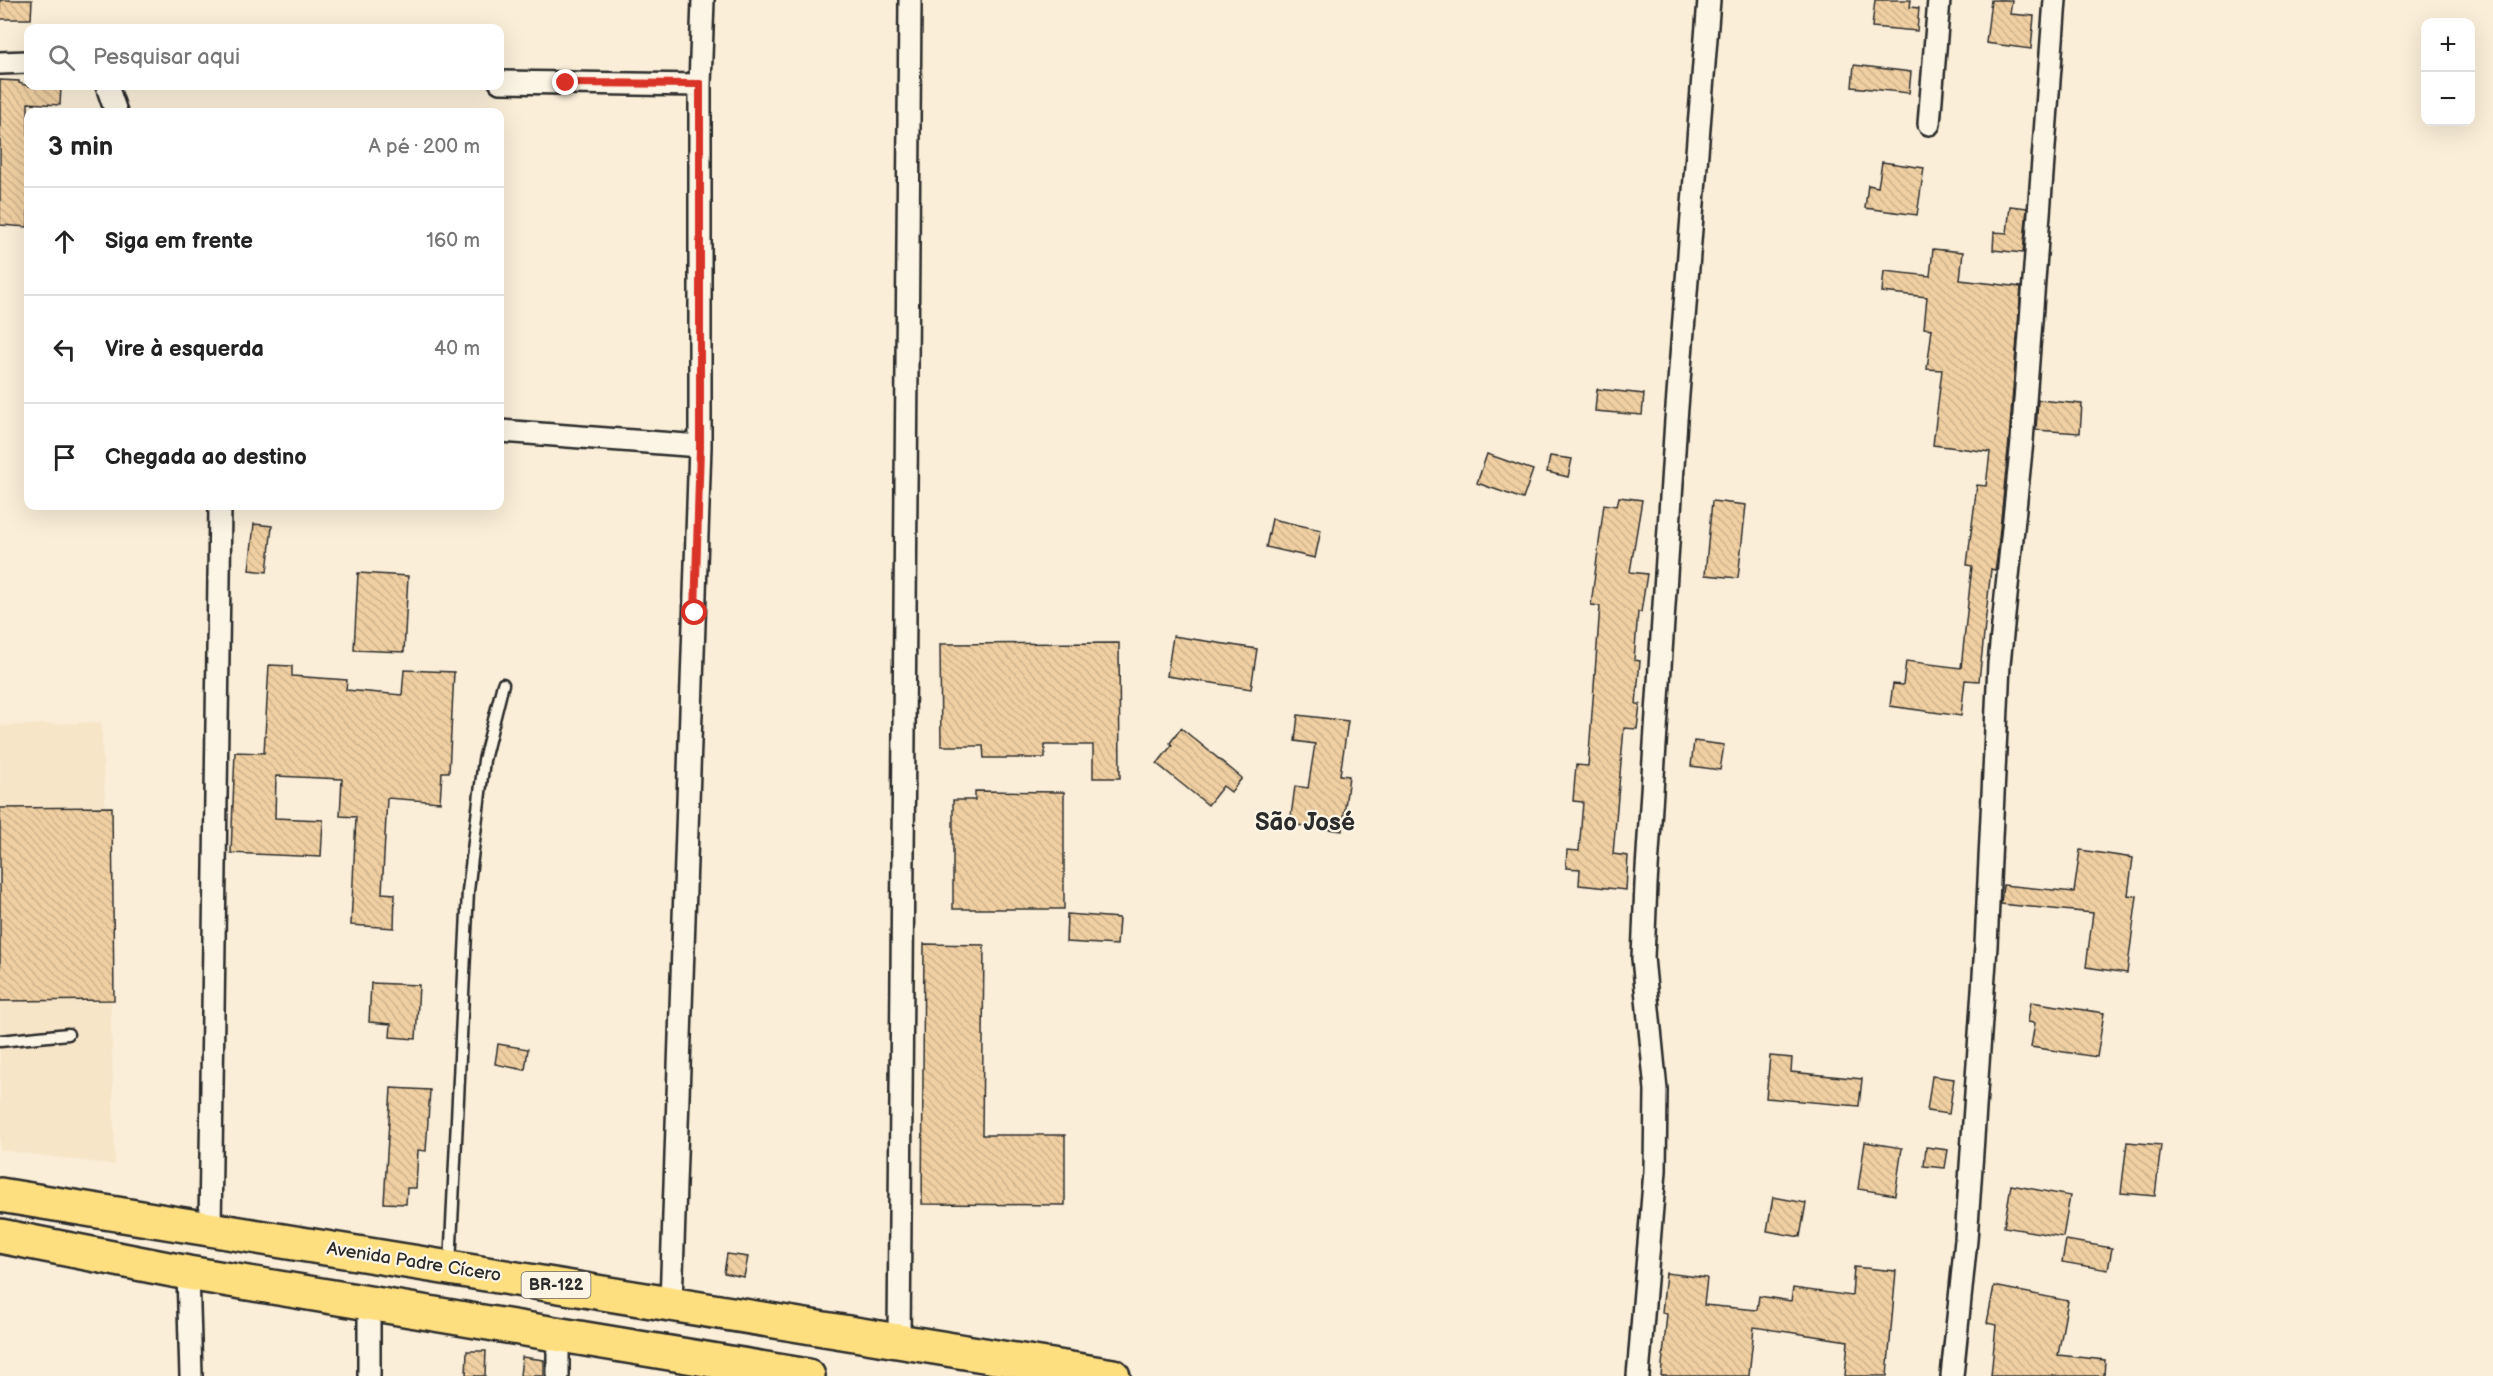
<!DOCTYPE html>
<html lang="pt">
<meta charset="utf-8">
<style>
body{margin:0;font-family:"Balsamiq Sans",sans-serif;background:#f6f6f6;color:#222}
.controls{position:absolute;right:18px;top:18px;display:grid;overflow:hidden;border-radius:12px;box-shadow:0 6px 24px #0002}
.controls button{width:54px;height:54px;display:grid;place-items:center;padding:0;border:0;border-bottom:2px solid #e0e0e0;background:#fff;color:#222;font:30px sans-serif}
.stop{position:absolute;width:18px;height:18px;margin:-14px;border:4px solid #d93025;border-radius:50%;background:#fff}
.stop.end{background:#d93025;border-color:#fff;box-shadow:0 2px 6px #0008}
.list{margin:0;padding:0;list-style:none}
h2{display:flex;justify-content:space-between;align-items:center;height:78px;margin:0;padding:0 24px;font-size:26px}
h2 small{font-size:20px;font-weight:400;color:#767676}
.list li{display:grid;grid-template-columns:39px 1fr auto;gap:18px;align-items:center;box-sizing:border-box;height:108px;padding:0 24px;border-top:2px solid #e0e0e0}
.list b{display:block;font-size:22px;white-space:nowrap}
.list em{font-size:20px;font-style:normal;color:#767676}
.icon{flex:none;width:33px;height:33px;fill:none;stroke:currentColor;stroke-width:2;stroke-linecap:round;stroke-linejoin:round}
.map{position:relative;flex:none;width:2493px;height:1376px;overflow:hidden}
.search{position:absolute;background:#fff;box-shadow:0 6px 24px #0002;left:24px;top:24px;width:480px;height:66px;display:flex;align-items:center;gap:15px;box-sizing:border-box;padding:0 21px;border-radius:12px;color:#767676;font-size:22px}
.panel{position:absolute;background:#fff;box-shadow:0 6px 24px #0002;left:24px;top:108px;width:480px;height:402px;border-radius:12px}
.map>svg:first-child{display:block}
.built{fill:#f7e5c8}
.building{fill:url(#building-back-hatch);stroke:#2b2b2b;stroke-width:1.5}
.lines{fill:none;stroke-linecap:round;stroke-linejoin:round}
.lane-casing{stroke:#2b2b2b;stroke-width:15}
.street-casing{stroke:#2b2b2b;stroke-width:26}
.highway-casing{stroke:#2b2b2b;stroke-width:38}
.lane{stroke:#fcf5e5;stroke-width:10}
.street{stroke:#fcf5e5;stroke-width:21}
.highway{stroke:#fedf80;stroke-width:33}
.route{stroke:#d93025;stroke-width:8}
.labels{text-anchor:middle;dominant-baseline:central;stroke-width:4.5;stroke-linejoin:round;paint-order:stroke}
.shield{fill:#fcf5e5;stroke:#6a6863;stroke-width:1.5}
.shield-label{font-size:16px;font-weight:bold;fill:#2b2b2b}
.street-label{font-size:18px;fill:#2b2b2b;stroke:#fcf5e5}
.district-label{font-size:24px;font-weight:bold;fill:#2b2b2b;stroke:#fcf5e5}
</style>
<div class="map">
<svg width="2493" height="1376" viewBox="0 0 2493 1376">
<defs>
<pattern id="building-back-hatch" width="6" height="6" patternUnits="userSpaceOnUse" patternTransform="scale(1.5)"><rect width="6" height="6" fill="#f0d0a2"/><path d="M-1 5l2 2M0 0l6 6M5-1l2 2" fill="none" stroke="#ceb38c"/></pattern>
</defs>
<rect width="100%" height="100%" fill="#faeed8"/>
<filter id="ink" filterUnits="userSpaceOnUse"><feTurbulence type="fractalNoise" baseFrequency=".0167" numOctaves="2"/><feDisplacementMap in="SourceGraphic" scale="12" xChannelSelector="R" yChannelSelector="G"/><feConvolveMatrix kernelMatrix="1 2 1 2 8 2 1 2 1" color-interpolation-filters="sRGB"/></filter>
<g filter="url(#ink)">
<path class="built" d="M101 722 106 817 115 1165 0 1150V726Z"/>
<path class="building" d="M0 0H32L31 19H0Z
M1875 0H1911L1910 7 1919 8 1917 31 1872 27Z
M1991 0H2012L2010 14 2034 16 2031 49 1986 43Z
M1854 65 1911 72 1909 93 1852 87Z
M0 80 19 81V83L28 86H61L60 105 28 103V227L0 225Z
M1882 162 1924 168 1917 215 1865 208 1868 185 1878 187Z
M2010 206 2027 208 2023 253 1993 250 1994 232 2007 233Z
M1933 249 1963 252 1960 280 2021 287 2009 440 1997 558 1995 570 1991 569 1979 681 1965 680 1961 716 1890 706 1893 684 1903 685 1906 661 1961 668 1972 566 1967 565 1977 485 1986 486 1990 452 1933 445 1942 370 1927 369 1932 329 1924 328 1927 297 1882 292 1884 271 1930 276Z
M1597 389 1644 394 1642 415 1595 411Z
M2038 400 2082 404 2080 433 2036 430Z
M1487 454 1533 470 1523 499 1477 483Z
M1550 456 1572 459 1568 477 1547 472Z
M1619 497 1642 500 1630 572 1647 574 1641 612H1638L1634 660 1640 661 1636 704H1640L1637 729 1624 728 1613 854 1628 856 1626 890 1579 885 1580 869 1566 868 1567 850 1579 851 1583 802 1573 801 1576 765 1588 766 1600 606 1591 605 1604 504 1617 506Z
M1712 501 1746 505 1738 578 1705 575Z
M1272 519 1321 530 1315 558 1266 547Z
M254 524 272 526 267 572 249 570Z
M358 573 408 576 404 652 354 650Z
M1173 636 1257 649 1251 689 1167 676Z
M1119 643 1120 778H1093V745H1045V758H984L983 746H941L940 644Z
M269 665 292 666V676L347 680 346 690 402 695 404 670 454 672 449 772H442L440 802 387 798 382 893 395 894 394 928 351 925 356 817 340 816 342 779 276 776 275 818 323 820 321 857 231 853 235 752 264 753Z
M1298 715 1348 721 1340 775 1349 776 1342 831 1290 824 1295 786 1308 788 1315 744 1295 741Z
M1181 728 1242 778 1231 792 1223 786 1208 805 1157 764 1172 745 1170 743Z
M1694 741 1724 745 1720 770 1691 766Z
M975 791 1064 792V909H953V800H975Z
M112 807 114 1000 0 1001V808Z
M2080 850 2133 858 2128 895 2137 896 2127 973 2086 967 2093 913 2001 904 2003 885 2074 892Z
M1067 914 1119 918 1117 945 1066 942Z
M924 944 984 945 982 1135H1065V1205L922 1204Z
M371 983 419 985 416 1039 390 1037 391 1024 369 1022Z
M2031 1002 2104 1013 2097 1057 2031 1047 2035 1023 2028 1022Z
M498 1044 528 1049 525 1070 495 1064Z
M1770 1056 1792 1058 1791 1072 1862 1079 1859 1106 1766 1098Z
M1932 1076 1954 1079 1949 1114 1927 1111Z
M391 1088 430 1090 426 1151 418 1150 416 1188H407L406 1204 384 1203Z
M1865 1142 1902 1148 1895 1195 1858 1189Z
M2127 1142 2161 1145 2155 1196 2121 1193Z
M1926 1147 1948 1150 1945 1168 1924 1166Z
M2011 1185 2070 1196 2063 1237 2004 1227Z
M1773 1197 1806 1203 1800 1237 1767 1231Z
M2066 1240 2112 1248 2108 1270 2062 1262Z
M727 1254 748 1257 744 1277 724 1273Z
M1854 1267 1896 1271 1887 1376H1845L1848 1341 1754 1327 1749 1376H1661L1667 1314 1662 1313 1666 1273 1707 1278 1704 1305 1757 1310 1759 1296 1791 1301 1793 1288 1852 1296Z
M1994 1286 2068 1301 2058 1355 2105 1360 2104 1376H1991L1996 1325 1987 1323Z
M467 1351H486L485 1376H466Z
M522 1357 544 1360V1376H520Z"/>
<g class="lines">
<defs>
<path id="lane" d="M0 1041 68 1034
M450 1265 468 891 484 760 503 684"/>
<path id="street" d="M0 63 28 62
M500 82 700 85
M107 86 116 112
M1929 124 1939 0
M500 431 700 446
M210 1229 220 506
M188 1273 191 1376
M671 1303 700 446V85L703 0
M899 1340 910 0
M369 1376V1303
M558 1376V1333
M1638 1376 1655 1171 1656 1090 1643 958 1646 884 1676 420 1709 0
M1952 1376 1966 1240 1986 946 1999 664 2022 441 2055 0"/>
<path id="highway" d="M0 1195 1113 1376
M0 1236 188 1273 808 1376"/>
</defs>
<use href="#lane" class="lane-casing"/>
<use href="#street" class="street-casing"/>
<use href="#highway" class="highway-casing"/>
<use href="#lane" class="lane"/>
<use href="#street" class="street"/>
<use href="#highway" class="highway"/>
</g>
</g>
<g class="lines" filter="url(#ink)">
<path class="route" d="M566 83 700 84V447L695 613"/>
</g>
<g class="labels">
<rect class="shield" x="521.5" y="1272" width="69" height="26" rx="4.5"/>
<g class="shield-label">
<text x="556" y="1285">BR-122</text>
</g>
<g class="street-label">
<text transform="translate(414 1262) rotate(9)">Avenida Padre Cícero</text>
</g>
<g class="district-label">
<text x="1305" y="822">São José</text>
</g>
</g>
</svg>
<div class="controls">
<button>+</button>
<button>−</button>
</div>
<div class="stop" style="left:695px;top:613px"></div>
<div class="stop end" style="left:566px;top:83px"></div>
<div class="search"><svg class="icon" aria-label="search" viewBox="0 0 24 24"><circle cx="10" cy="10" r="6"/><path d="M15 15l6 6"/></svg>Pesquisar aqui</div>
<section class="panel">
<h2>3 min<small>A pé · 200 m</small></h2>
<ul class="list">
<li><svg class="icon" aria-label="ahead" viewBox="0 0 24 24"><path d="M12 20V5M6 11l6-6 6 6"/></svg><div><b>Siga em frente</b></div><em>160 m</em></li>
<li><svg class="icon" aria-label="left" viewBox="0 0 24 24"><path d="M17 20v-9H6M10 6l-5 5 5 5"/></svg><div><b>Vire à esquerda</b></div><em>40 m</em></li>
<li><svg class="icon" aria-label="arrive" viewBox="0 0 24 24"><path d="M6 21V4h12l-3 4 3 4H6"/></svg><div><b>Chegada ao destino</b></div></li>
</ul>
</section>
</div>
